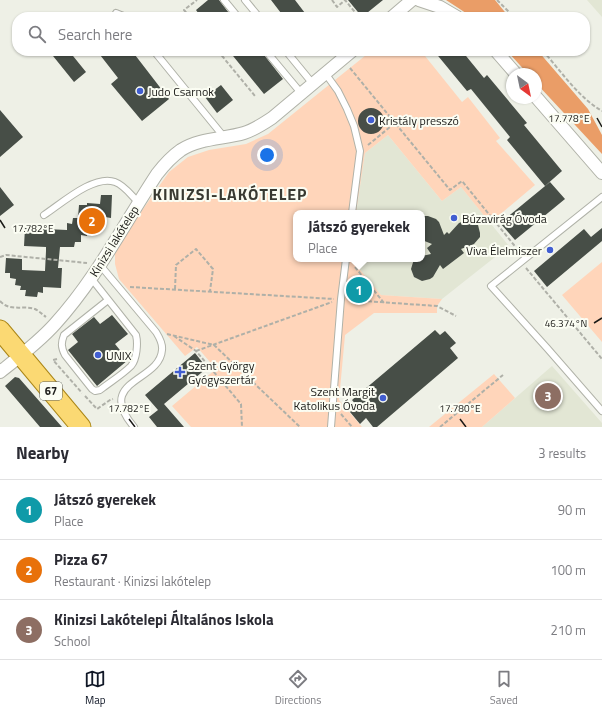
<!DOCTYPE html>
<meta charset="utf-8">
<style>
body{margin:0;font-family:"Titillium Web",sans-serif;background:#f2f2f3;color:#2b2b33}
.compass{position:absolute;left:506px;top:68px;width:36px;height:36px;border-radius:50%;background:#fff;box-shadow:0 1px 3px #0004;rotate:147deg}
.you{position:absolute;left:267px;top:155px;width:14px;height:14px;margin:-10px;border:3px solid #fff;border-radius:50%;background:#1a73e8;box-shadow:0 0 0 6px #1a73e833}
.badge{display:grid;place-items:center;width:26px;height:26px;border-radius:50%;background:#111827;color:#fff;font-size:13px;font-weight:700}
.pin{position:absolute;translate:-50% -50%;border:2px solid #fff;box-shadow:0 1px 4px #0006}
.popup{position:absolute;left:293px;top:210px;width:132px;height:52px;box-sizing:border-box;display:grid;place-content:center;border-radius:8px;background:#fff;filter:drop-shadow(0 1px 3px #0005);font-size:13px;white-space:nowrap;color:#7c7c81}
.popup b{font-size:15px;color:#2b2b33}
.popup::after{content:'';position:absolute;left:50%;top:100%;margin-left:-8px;border:8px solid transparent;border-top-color:#fff}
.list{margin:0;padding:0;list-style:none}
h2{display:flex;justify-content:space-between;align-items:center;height:52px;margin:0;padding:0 16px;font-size:17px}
h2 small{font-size:13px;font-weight:400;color:#7c7c81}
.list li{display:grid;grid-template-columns:26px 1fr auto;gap:12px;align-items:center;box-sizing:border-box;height:60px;padding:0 16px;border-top:1px solid #e1e1e2}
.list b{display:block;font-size:15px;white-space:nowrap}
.list p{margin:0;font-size:13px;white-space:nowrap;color:#7c7c81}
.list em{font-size:13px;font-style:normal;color:#7c7c81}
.icon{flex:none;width:22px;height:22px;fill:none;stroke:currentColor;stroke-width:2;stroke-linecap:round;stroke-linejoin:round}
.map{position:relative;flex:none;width:602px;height:427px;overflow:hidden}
.search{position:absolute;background:#fff;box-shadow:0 1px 3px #0004;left:12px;right:12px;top:12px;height:44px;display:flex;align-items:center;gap:10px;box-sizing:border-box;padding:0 14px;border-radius:16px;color:#7c7c81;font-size:15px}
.sheet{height:232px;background:#fff}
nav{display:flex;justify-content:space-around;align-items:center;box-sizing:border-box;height:56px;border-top:1px solid #e1e1e2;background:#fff;font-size:11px;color:#7c7c81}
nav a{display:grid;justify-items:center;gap:2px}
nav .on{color:#111827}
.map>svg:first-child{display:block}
.built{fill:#e2e6d4}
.green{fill:#ffd5ba}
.forest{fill:#ea9d67}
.building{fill:#474e47}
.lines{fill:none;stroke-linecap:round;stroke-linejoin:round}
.service-casing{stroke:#b0b2a8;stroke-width:8}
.minor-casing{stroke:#b0b2a8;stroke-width:14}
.primary-casing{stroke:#ab8617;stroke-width:21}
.path{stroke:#afb0a8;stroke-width:2;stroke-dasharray:4 2;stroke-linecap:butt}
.service{stroke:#fff;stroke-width:6}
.minor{stroke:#fff;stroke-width:12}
.primary{stroke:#fbd973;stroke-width:19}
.ticks{fill:none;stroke:#1b1b18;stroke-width:1.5}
.poi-dot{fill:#425ed1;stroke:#fbfdf3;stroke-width:1.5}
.labels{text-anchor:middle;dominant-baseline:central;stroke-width:4;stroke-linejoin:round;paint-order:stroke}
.shield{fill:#fbfdf3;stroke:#5e5f5a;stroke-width:1}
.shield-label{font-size:11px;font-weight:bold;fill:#1b1b18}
.poi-label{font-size:12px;fill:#1b1b18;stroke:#fbfdf3;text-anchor:start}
.street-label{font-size:12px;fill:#1b1b18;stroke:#fbfdf3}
.district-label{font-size:16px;font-weight:bold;letter-spacing:1px;fill:#383931;stroke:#fbfdf3}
.ticks-label{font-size:10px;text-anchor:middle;fill:#1b1b18;stroke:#fbfdf3;stroke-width:4;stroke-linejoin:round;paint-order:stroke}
</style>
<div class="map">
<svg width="602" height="427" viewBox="0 0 602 427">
<rect width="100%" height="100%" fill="#eef0e6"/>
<path class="built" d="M587 0H602V17Z
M388 135 442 201 461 187 509 246 442 299 381 295 351 259H422V213H356L365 153Z
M552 366 602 423V427H482Z"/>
<path class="green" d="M371 51H421L462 102 468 97 500 138 496 141 535 185 490 223 461 187 442 201 388 135 365 153 356 213H296V259H351L381 295 442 299 437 306V313H374L345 335 339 400 362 427H191L172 406 216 369 197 347 185 356 119 279 115 264V249L169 172 188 157 209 150 246 144 268 134Z
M602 262V342L562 295Z
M494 374 515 398 482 427H429Z"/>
<path class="forest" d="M446 0H495L509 17H472Z
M507 51H538L588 109 602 135V154L536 83V74H528Z"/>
<path class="building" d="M208 0H219L232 17H201L196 10Z
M271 0H295L308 17H284Z
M348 0H383L362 17Z
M49 51H69L86 72 74 82Z
M97 51H132L169 99 142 121 111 84 118 78Z
M229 51H261L283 79 264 94Z
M434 51H462L484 78 487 75 527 123 524 125 562 171 545 186 507 140 510 137 471 89 467 91Z
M221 85 233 100 217 113 205 97Z
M358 121a13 13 0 1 1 26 0a13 13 0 1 1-26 0Z
M0 110 23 137 0 157Z
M550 182 565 199 515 240 500 223Z
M0 187 14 205 0 216Z
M101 195H112L111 218 105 217V223H99V227H93V232L87 231V236L81 235V242H75L74 247H60L58 268H62L61 288 43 287V293L38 292 37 297 25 296 26 290H20L21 286 15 285 16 279 10 278V273H5L6 258 22 259V270L45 271 46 251V247L24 246 25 228 67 230V223L72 224 73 218H78L79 205H87V203L100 204Z
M422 216H428L436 219 439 222 444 235 447 232 449 234 459 223 467 220H471L478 225 480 233V237L474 244 461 249 464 253 443 269 440 265 433 277 430 279 422 281 414 277 411 269 414 259H422V256L431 254 427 248 432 244 422 240Z
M602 228V241L547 287 534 271 584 229 591 237Z
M112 315 128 334 115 344 128 360 97 386 68 350 78 342 72 334 94 317 100 324Z
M435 330 440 335 445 331 456 343 450 348 458 358 377 427H373L366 418 360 424 350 412 357 406 352 400Z
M195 353 207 368 164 404 184 427H157L149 417 158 410 145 395Z
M15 377 19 378 62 427H40L5 386Z"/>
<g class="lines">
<defs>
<path id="service" d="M224 0 238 17
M245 0 259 17
M116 13 126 17
M154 51 224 137
M266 51 301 93
M286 51 313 84
M325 73 338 91 347 109 354 126 360 151 352 213
M602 197 491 286 547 348 602 411
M44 215C61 204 94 174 115 182 124 185 131 195 138 202
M100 265 156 332C159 337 163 343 162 350 160 382 94 380 134 427
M91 278 136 335C138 343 137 359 131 366 122 375 110 382 100 390L95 391 92 389 65 355C61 347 61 343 64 335L108 300
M331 427 341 299 346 259"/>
<path id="minor" d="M419 0 440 7 457 17
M392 17 412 0
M496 51 516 74
M536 97 602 173
M0 372C19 357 39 342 55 324 96 279 124 224 157 174 164 165 171 157 181 150 200 138 224 139 244 133 254 130 263 124 272 118L352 51"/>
<path id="primary" d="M0 330 81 427"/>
</defs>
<use href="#service" class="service-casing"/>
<use href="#minor" class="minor-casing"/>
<use href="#primary" class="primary-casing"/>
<path class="path" d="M332 0 337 7 345 0 359 17
M497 0 514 17
M190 17 184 10 197 0
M218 51 255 96
M543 51C561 71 578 97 602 111
M350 68 450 190 462 181 514 245 518 254
M368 145 395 123
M0 257 6 255 87 263
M355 267 384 303
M526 268 602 359
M130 287 334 299
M175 289 176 265 196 249 213 269 210 291
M350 300 437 306 456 316
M0 301C10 312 23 305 35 309 39 311 42 314 46 317
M167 334 214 345 300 427
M174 336 196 351 241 404 242 427
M196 351 332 302
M57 359 53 360 82 393
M85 396 97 409 110 400 113 399
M341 414 352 427
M440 427 503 375"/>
<use href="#service" class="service"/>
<use href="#minor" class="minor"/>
<use href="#primary" class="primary"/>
</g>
<path class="ticks" d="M597 118 602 127M0 220 5 228M594 323 602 318M129 419 135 427M460 419 466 427"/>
<g class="poi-dot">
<circle cx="140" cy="91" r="4"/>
<circle cx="371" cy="120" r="4"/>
<circle cx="454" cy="218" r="4"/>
<circle cx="550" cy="250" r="4"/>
<circle cx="98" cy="355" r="4"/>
<path d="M178 366h4v4h4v4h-4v4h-4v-4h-4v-4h4z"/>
<circle cx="383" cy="398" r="4"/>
</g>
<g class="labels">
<rect class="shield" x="40" y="382" width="22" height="18" rx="3"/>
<g class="shield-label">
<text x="51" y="391">67</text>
</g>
<g class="poi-label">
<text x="148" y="91">Judo Csarnok</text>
<text x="379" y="120">Kristály presszó</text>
<text x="462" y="218">Búzavirág Óvoda</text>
<text x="542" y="250" text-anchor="end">Viva Élelmiszer</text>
<text x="106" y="355">UNIX</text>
<text x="188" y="365">Szent György<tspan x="188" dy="14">Gyógyszertár</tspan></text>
<text x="375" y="391" text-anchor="end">Szent Margit<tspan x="375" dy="14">Katolikus Óvoda</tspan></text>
</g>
<g class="street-label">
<text transform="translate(114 241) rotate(-58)">Kinizsi lakótelep</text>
</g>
<g class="district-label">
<text x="230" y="194">KINIZSI-LAKÓTELEP</text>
</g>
</g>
<g class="ticks-label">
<text x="569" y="122">17.778°E</text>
<text x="33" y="232">17.782°E</text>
<text x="566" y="327">46.374°N</text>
<text x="129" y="412">17.782°E</text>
<text x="460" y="412">17.780°E</text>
</g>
</svg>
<svg class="compass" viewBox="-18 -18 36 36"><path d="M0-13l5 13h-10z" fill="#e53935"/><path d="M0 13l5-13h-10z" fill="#7c7c81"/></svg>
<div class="you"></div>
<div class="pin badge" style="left:359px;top:290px;background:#0f9aa8">1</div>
<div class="popup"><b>Játszó gyerekek</b>Place</div>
<div class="pin badge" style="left:92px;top:221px;background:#e8710a">2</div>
<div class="pin badge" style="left:548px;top:396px;background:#8d6e63">3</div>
<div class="search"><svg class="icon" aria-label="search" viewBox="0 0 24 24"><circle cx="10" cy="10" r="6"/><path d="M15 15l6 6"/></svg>Search here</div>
</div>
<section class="sheet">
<h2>Nearby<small>3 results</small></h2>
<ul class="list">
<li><span class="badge" style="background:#0f9aa8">1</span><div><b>Játszó gyerekek</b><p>Place</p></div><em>90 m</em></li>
<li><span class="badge" style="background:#e8710a">2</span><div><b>Pizza 67</b><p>Restaurant · Kinizsi lakótelep</p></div><em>100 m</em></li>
<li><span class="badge" style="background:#8d6e63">3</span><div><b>Kinizsi Lakótelepi Általános Iskola</b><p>School</p></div><em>210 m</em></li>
</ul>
</section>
<nav>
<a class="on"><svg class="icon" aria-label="map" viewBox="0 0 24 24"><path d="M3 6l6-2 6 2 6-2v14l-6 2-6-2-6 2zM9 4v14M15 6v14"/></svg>Map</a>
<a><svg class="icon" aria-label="directions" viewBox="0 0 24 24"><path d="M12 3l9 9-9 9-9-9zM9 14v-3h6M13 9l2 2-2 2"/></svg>Directions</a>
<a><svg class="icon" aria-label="saved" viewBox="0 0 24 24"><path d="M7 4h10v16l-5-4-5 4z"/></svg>Saved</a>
</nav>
